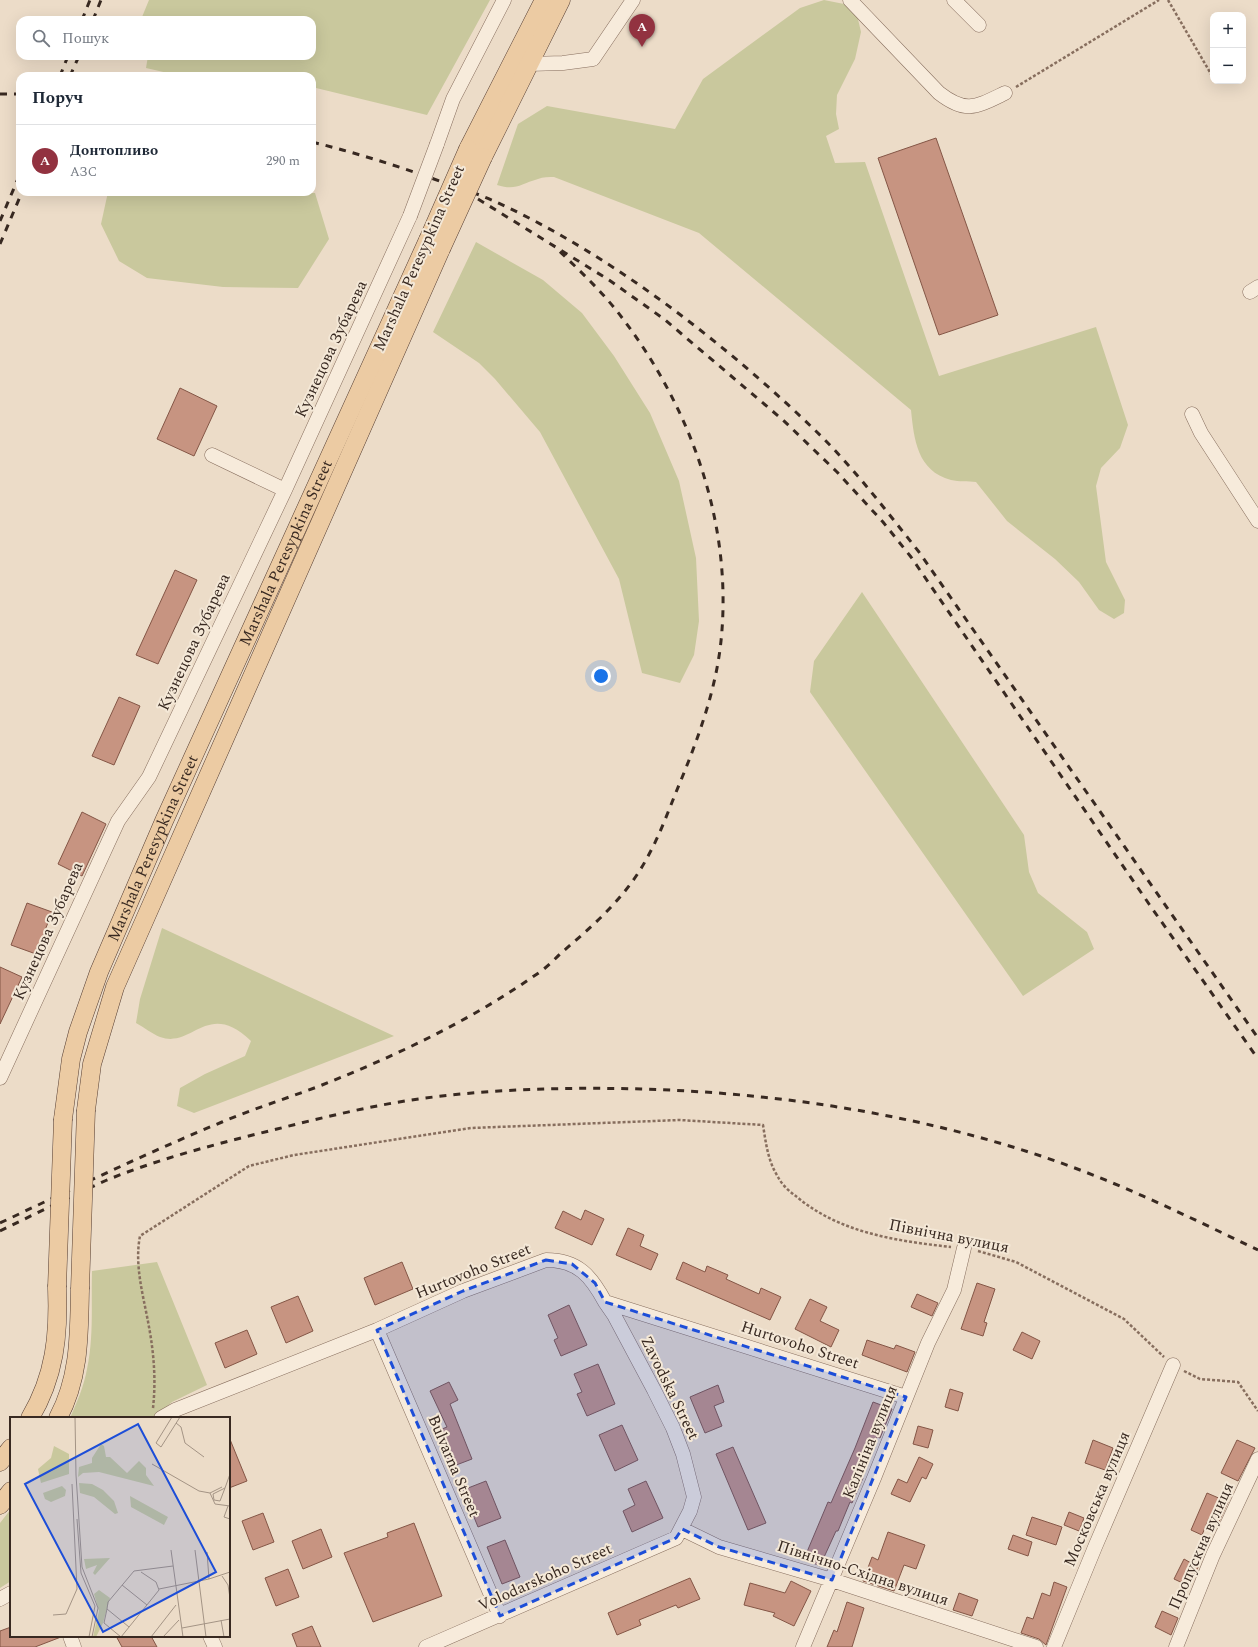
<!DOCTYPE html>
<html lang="uk">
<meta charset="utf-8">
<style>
body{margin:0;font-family:Spectral,serif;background:#f2f2f3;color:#1f2937}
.controls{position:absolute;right:12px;top:12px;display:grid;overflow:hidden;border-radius:8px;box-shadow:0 4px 16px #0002}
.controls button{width:36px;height:36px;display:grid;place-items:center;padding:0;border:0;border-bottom:1px solid #e0e1e3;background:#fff;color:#1f2937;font:20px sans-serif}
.you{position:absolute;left:601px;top:676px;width:14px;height:14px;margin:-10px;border:3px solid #fff;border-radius:50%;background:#1a73e8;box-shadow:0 0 0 6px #1a73e833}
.badge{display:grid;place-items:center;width:26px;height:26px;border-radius:50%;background:#923240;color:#fff;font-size:13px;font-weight:700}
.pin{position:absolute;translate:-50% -33px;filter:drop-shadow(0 1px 2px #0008)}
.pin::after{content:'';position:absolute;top:21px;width:14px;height:12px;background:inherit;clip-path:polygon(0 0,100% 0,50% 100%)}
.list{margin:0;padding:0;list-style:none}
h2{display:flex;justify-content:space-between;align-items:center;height:52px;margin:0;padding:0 16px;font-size:17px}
h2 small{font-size:13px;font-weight:400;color:#747a83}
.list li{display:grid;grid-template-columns:26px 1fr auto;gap:12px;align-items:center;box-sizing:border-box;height:72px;padding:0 16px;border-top:1px solid #e0e1e3}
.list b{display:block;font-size:15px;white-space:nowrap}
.list p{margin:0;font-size:13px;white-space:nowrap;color:#747a83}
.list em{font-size:13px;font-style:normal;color:#747a83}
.icon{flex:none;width:22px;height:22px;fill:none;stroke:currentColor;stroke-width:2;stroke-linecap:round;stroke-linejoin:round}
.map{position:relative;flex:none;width:1258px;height:1647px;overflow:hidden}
.search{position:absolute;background:#fff;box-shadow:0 4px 16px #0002;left:16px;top:16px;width:300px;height:44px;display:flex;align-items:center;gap:10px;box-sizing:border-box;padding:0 14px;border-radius:12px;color:#747a83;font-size:15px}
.panel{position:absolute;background:#fff;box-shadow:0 4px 16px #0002;left:16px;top:72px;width:300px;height:124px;border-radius:12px}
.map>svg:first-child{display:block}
.green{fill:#c9c89d}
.building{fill:#c79481;stroke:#845646}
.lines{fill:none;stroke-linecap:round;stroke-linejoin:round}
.minor-casing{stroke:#876e5e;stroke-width:15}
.major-casing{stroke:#553d32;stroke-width:19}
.path{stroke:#876e5e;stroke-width:2.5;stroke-dasharray:3 2;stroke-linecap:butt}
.minor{stroke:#f7ebdb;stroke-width:14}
.major{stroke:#eccba3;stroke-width:18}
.rail{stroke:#382921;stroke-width:3;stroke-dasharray:7 7;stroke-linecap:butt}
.minor-bridge-casing{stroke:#876e5e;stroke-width:15;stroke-linecap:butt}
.major-bridge-casing{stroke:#553d32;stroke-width:19;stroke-linecap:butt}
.minor-bridge{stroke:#f7ebdb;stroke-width:14}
.major-bridge{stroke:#eccba3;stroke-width:18}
.marked{fill:#1d4ed8;fill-opacity:0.2;stroke:#1d4ed8;stroke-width:3;stroke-dasharray:8 5;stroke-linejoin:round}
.labels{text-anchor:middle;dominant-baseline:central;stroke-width:4;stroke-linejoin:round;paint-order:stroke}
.street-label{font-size:16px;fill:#382921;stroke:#f4e8d7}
.inset-road{fill:none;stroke:#a49485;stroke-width:1}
.view{fill:#1d4ed8;fill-opacity:0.15;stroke:#1d4ed8;stroke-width:2}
.inset-edge{fill:none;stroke:#382921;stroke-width:2}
</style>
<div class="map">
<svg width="1258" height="1647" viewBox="0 0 1258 1647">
<rect width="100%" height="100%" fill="#ecdcc8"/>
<path class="green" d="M149 0H490L427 115 312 87V76H181L146 68 148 56H312V20H145L142 17Z
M824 0 844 4 857 15 861 32 855 59 837 95 836 114 839 129 826 136 835 163 865 162 939 376 1096 327 1128 425 1120 448 1101 468 1096 486 1106 562 1125 600 1124 613 1114 619 1099 610 1079 582 1055 559 1007 521 976 482C968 481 959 482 951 480 917 471 914 439 911 410L699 233 554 177C549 177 543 177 538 179 520 184 516 191 497 185L518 124 547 106 675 129 703 79 800 8Z
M108 192 315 193 329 239 298 288 223 287 147 278 119 261 101 224Z
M476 242 543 280 582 313 614 356 650 413 679 481 696 558 699 621 694 655 680 683 642 673 619 579 540 432 495 379 479 363 433 332Z
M862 592 1024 835 1029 872 1038 893 1087 932 1094 949 1023 996 810 692 814 661Z
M162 928 394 1036 194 1113 177 1106 180 1088 205 1074 245 1056 251 1041C207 999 193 1049 160 1037 152 1034 144 1027 136 1023L140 999Z
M157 1262 207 1385 172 1402 154 1418H70C77 1402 84 1386 87 1369 94 1337 91 1303 92 1271Z
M11 1509V1581L0 1588V1523Z"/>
<path class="building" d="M936 138 998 315 939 335 878 158Z
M180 388 217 406 194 456 157 439Z
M175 570 197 580 158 664 136 655Z
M119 697 140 706 114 765 92 756Z
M82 812 106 824 82 876 58 864Z
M27 903 52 912 36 954 11 945Z
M0 967 22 977 0 1024Z
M585 1210 604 1219 592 1245 555 1228 563 1211 581 1220Z
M628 1228 644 1235 640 1246 658 1254 651 1270 616 1255Z
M402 1262 413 1289 375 1305 364 1278Z
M683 1262 705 1272 707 1266 728 1275 726 1279 759 1294 761 1288 781 1297 770 1320 676 1279Z
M977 1283 995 1289 984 1322 987 1323 983 1336 961 1329Z
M917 1294 938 1303 932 1316 911 1307Z
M298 1296 313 1331 286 1343 271 1307Z
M810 1299 827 1307 820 1321 839 1330 831 1347 795 1329Z
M569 1305 587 1345 561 1356 554 1340 558 1338 548 1315Z
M247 1330 257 1354 225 1368 215 1343Z
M1022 1332 1040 1341 1032 1359 1013 1350Z
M867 1340 894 1349 896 1345 915 1352 907 1372 862 1355Z
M598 1364 615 1404 587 1416 577 1394 582 1392 574 1374Z
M449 1382 458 1400 450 1404 472 1459 451 1467 437 1431 447 1427 430 1391Z
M718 1385 724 1402 714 1406 722 1426 705 1433 690 1397Z
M950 1389 963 1393 958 1411 945 1407Z
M873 1402 892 1409 880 1438 877 1437 860 1477 863 1478 852 1503 850 1502 838 1531H836L820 1566 804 1559 828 1502 831 1503 855 1448Z
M622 1425 638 1460 615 1471 599 1435Z
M918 1426 933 1430 928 1448 913 1444Z
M229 1437 247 1481 229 1488Z
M1093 1440 1113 1448 1105 1470 1085 1463Z
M1237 1440 1255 1448 1238 1481 1221 1473Z
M733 1447 766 1523 748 1530 716 1454Z
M919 1457 933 1464 926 1479 922 1477 910 1502 891 1494 898 1479 907 1483Z
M486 1481 501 1518 478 1527 463 1490Z
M646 1481 663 1518 632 1532 623 1511 635 1505 628 1489Z
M1207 1493 1228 1502 1219 1522 1209 1518 1202 1535 1191 1530Z
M1069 1512 1084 1518 1079 1531 1064 1525Z
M263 1513 274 1542 253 1550 242 1521Z
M1032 1517 1062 1527 1056 1545 1026 1535Z
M414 1523 442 1596 373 1622 344 1553 388 1537 387 1533Z
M321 1529 332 1557 303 1569 292 1541Z
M888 1532 925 1545 916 1569 904 1565 894 1591 863 1581 872 1557 878 1560Z
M1013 1535 1032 1542 1028 1556 1008 1549Z
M505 1540 520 1577 502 1584 487 1547Z
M1184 1559 1198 1567 1189 1586 1174 1579Z
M288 1569 299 1597 276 1606 265 1578Z
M690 1578 700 1599 678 1608 676 1605 639 1620 641 1625 617 1635 608 1613Z
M791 1581 811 1591 794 1626 773 1616 775 1613 744 1605 750 1583 785 1593Z
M1054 1582 1067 1587 1046 1645 1039 1639 1021 1633 1027 1617 1033 1619 1042 1593 1050 1596Z
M959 1593 978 1600 972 1616 953 1610Z
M847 1602 864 1608 852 1647H827L834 1630 837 1632Z
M1162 1611 1178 1618 1171 1635 1155 1627Z
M312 1626 321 1647H297L292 1634Z
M11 1627V1636L61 1637 35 1647H0V1631Z
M116 1636H151L157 1647H122Z"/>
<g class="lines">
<defs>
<path id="minor" d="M850 0 939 93C966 114 976 107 1005 93
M954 0 979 25
M529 64 563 63 593 59 633 0
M437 144 453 99 504 0
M1250 292 1258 287
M1192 414 1201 433 1258 521
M212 455 285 490
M0 1078 118 821 149 777 285 490 410 216
M377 1330 500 1616
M161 1418 175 1410 377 1330 463 1291 546 1260C578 1260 591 1276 605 1302L906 1397
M682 1529 719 1547 832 1580 1036 1647
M0 1599 11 1593
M70 1636 74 1647
M210 1636 215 1647
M426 1647 676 1538 690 1511 694 1497 683 1454 673 1428 654 1390 614 1315 605 1302
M803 1647 874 1478 928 1343 954 1290 964 1248
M1054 1647 1095 1547 1173 1365
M1176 1647 1213 1555 1258 1459"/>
<g id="major">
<path d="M468 149 544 0"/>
<path d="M483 157 561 0"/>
<path d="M86 1110 92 1064 115 987 441 249"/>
<path id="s1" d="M63 1119 71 1059 78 1032 99 972 164 821 428 240"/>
<path d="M30 1418C55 1376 59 1335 57 1287"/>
<path d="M58 1418C80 1377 79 1334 80 1289"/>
<path d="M0 1462 11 1448"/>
<path d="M0 1505 11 1491"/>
</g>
</defs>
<use href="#minor" class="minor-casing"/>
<use href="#major" class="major-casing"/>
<path class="path" d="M1168 0 1211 74
M1016 87 1159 0
M978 1251 1016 1262 1124 1319 1164 1357
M1184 1371 1200 1379 1238 1382 1258 1411
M153 1408C156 1381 154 1354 149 1327 144 1298 134 1266 140 1236L249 1166 294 1155 471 1128 680 1120 763 1125C766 1144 768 1161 778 1177 782 1185 790 1192 797 1197 840 1233 897 1241 951 1247"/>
<use href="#minor" class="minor"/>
<use href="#major" class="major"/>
<path class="rail" d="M82 20 90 0
M93 20 101 0
M60 76 68 56
M70 76 79 56
M0 94H20
M312 142C357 153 401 167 445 183 461 188 478 194 494 201 611 254 730 347 822 437 857 472 888 513 919 552L1258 1038
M478 199 609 280 664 319 783 420 837 472 883 522 911 557 1149 904 1258 1059
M0 221 20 174
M0 244 22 192
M0 1223C74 1188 147 1153 222 1122 253 1109 285 1099 317 1087 391 1058 468 1022 534 976 544 970 553 961 561 953 594 925 627 896 647 858 660 835 669 809 679 785 698 739 716 690 721 641 733 526 692 410 623 319 603 292 578 269 554 246
M0 1231C35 1214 71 1196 107 1180 161 1158 220 1143 277 1129 321 1118 366 1107 411 1100 487 1089 565 1087 641 1089 777 1093 911 1113 1041 1156 1116 1181 1187 1216 1258 1250"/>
<defs>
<path id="minor-bridge" d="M410 216 437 144"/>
<path id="major-bridge" d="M428 240 468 149
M441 249 483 157
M57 1287 63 1119
M80 1289 86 1110"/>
</defs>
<use href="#minor-bridge" class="minor-bridge-casing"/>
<use href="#major-bridge" class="major-bridge-casing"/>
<use href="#minor-bridge" class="minor-bridge"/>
<use href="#major-bridge" class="major-bridge"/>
</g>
<path class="marked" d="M546 1260 572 1264 595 1283 605 1302 906 1397 832 1580 719 1547 682 1529 676 1538 500 1616 377 1330 463 1291Z"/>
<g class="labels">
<g class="street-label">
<text transform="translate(419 258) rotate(-66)">Marshala Peresypkina Street</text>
<text transform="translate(331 349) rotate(-65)">Кузнецова Зубарева</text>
<text stroke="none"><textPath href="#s1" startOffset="611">Marshala Peresypkina Street</textPath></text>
<text transform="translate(194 642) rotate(-65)">Кузнецова Зубарева</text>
<text stroke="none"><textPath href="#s1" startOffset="287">Marshala Peresypkina Street</textPath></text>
<text transform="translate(48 931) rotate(-66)">Кузнецова Зубарева</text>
<text transform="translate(949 1236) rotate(11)">Північна вулиця</text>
<text transform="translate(473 1271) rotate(-22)">Hurtovoho Street</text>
<text transform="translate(800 1345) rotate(18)">Hurtovoho Street</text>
<text transform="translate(670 1388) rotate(64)">Zavodska Street</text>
<text transform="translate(870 1442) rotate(-68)">Калініна вулиця</text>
<text transform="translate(454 1466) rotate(67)">Bulvarna Street</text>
<text transform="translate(1097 1499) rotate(-67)">Московська вулиця</text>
<text transform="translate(1201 1546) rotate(-66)">Пропускна вулиця</text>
<text transform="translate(863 1573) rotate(18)">Північно-Східна вулиця</text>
<text transform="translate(545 1577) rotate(-24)">Volodarskoho Street</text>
</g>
</g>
<g transform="translate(10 1417)">
<rect width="220" height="220" fill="#ecdcc8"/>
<path d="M91 27 94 29 96 40H100L117 56 129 44 136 51V58L144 69 89 55 73 56 68 60 69 50 82 46V41ZM44 29 59 37V57L31 66 28 52 41 41ZM69 66 82 67 93 73 104 84 108 96 105 97 84 80 70 76ZM52 69 56 73 55 79 41 85 35 82 33 76ZM120 79 158 100 154 108 121 90ZM100 141 85 158 83 156 87 148 76 152 74 142ZM89 173 100 181 93 206 86 220H83L89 194 84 177Z" fill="#c9c89d"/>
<path class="inset-road" d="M65 0 66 58 72 150 88 191 82 220M162 0 146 26 151 30 170 0M166 6 171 10 175 26 194 40M142 47 189 74 200 76 212 70M215 71 203 77 204 83 210 84 215 71 220 57M200 76 205 87 220 89M218 89 214 100 220 102M67 102 71 156 85 189 79 220M161 133 173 220M185 133 196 220M197 135 199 162M212 159 218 168 220 181M112 168 137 188M149 172 199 162 220 155M97 192 94 206 111 220 149 173 146 165 131 155M43 198 56 197 67 172 62 67M211 203 214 220M119 210 97 192 98 185 124 154 163 149M172 211 220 202M141 220 166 188M153 220 169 203"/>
<path class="view" d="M128 7 206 155 93 215 15 67Z"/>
<rect width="220" height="220" class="inset-edge"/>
</g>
</svg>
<div class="controls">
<button>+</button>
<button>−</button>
</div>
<div class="you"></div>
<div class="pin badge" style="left:642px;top:47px">A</div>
<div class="search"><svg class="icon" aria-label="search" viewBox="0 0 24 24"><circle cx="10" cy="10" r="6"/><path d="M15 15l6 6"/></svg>Пошук</div>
<section class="panel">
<h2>Поруч<small></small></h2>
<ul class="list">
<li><span class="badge">A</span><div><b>Донтопливо</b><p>АЗС</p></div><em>290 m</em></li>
</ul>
</section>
</div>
